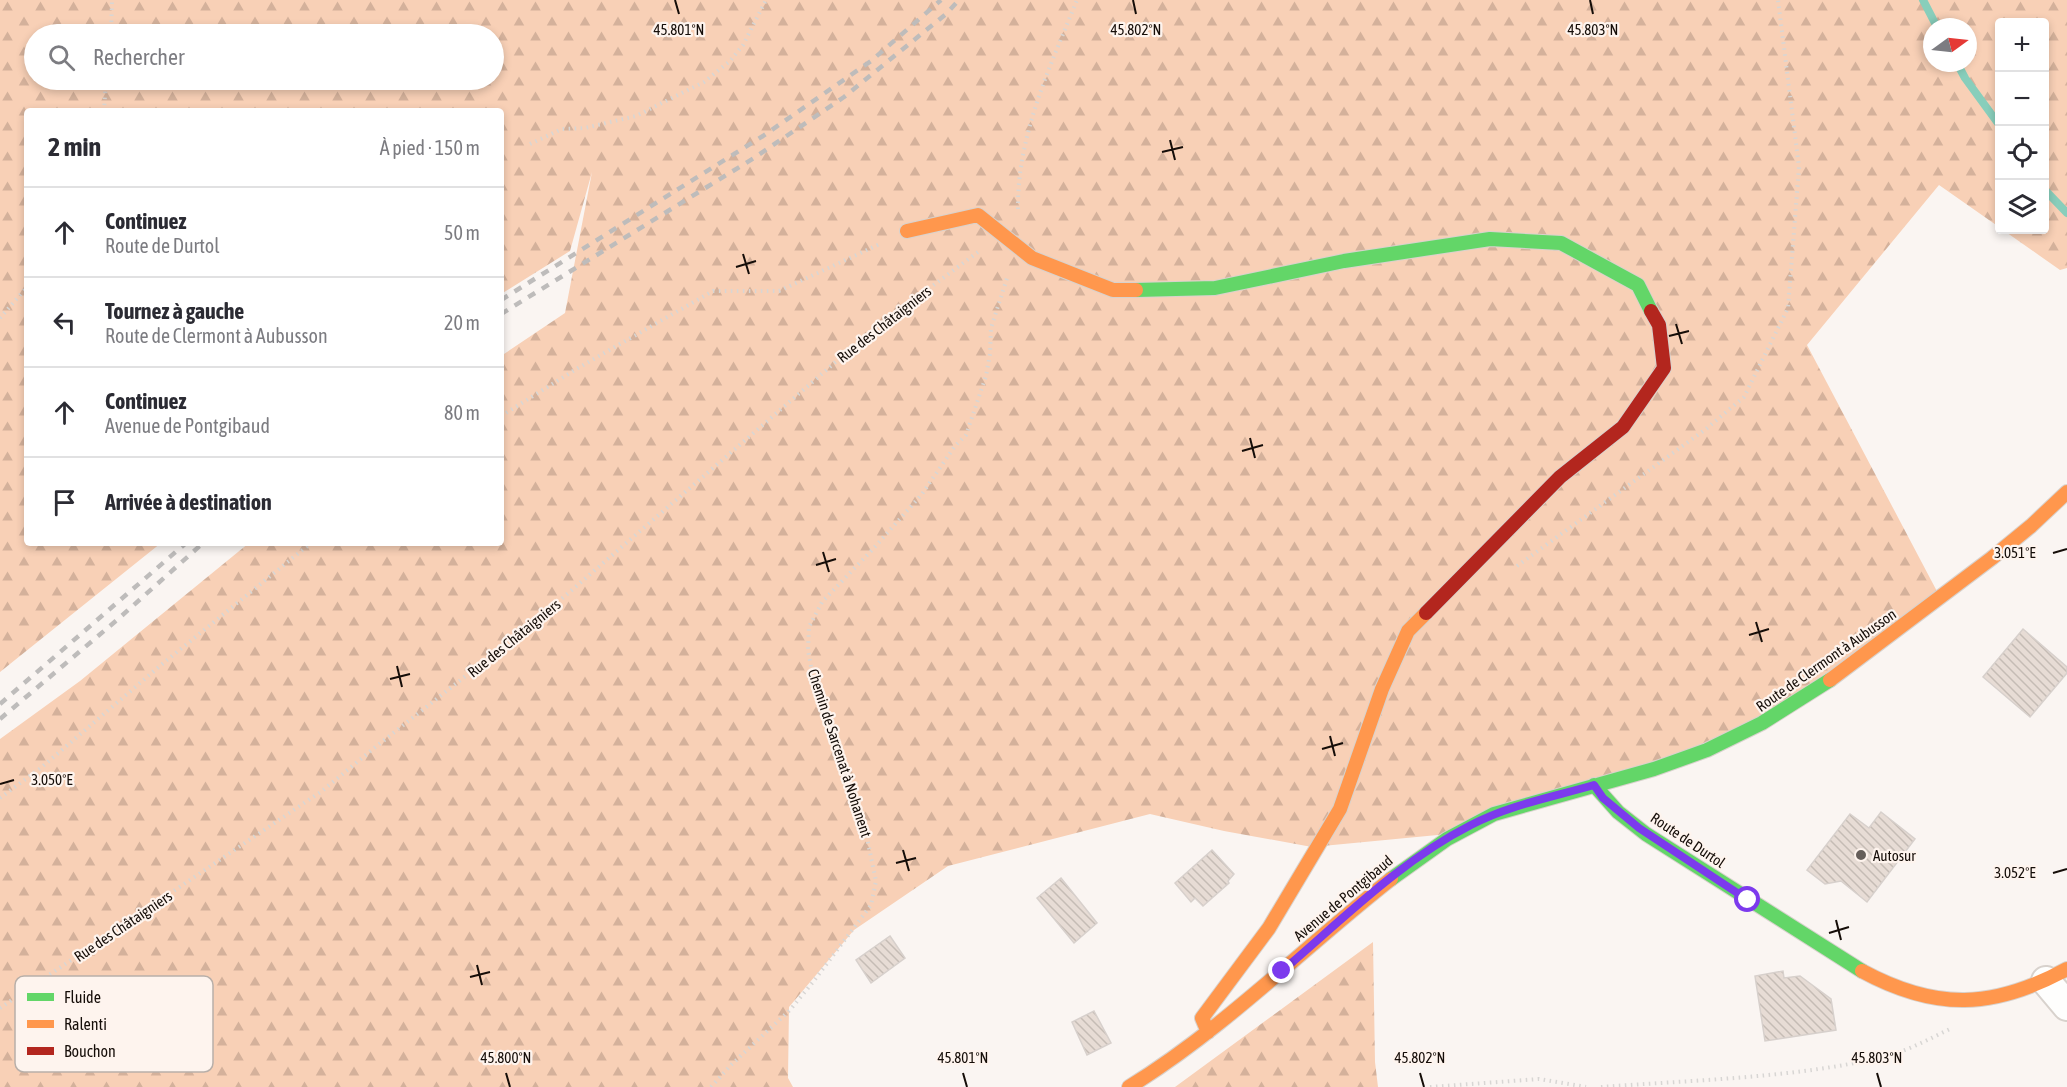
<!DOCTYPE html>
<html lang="fr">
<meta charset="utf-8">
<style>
body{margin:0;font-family:"Asap Condensed",sans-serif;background:#f2f2f3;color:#2b2b33}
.controls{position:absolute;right:18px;top:18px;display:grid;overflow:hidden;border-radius:6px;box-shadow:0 3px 9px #0003}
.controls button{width:54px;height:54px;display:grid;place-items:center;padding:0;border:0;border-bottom:2px solid #e1e1e2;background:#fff;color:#2b2b33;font:30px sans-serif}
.compass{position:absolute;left:1923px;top:18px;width:54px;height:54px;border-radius:50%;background:#fff;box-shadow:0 3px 9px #0003;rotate:75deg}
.stop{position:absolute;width:18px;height:18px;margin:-14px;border:4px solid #7c3aed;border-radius:50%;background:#fff}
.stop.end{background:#7c3aed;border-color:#fff;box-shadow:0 2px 6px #0008}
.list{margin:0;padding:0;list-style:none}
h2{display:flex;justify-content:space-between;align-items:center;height:78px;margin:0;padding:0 24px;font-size:26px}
h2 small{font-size:20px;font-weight:400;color:#7c7c81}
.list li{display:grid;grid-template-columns:39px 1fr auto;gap:18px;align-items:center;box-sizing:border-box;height:90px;padding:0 24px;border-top:2px solid #e1e1e2}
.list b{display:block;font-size:22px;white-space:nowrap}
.list p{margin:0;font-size:20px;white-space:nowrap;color:#7c7c81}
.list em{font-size:20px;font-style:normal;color:#7c7c81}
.icon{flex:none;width:33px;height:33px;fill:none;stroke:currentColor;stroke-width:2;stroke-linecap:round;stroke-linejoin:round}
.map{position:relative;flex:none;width:2067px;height:1087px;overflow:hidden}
.search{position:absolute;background:#fff;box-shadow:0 3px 9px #0003;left:24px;top:24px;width:480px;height:66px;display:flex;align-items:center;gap:15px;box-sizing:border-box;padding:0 21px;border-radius:33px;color:#7c7c81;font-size:22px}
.panel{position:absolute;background:#fff;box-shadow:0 3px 9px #0003;left:24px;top:108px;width:480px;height:438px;border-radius:6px}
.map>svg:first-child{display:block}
.forest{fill:url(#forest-firs);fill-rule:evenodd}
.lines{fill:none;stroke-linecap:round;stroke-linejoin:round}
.stream{stroke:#88cebb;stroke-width:8}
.building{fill:url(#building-back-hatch);stroke:#d7d0cc;stroke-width:1.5}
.street-casing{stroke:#d8d2cd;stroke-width:32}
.fast-casing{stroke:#d8d2cd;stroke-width:16}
.slow-casing{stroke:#d8d2cd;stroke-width:16}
.jam-casing{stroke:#d8d2cd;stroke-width:16}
.path{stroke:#d8d6d4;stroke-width:4;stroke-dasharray:1.5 4.5;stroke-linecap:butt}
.street{stroke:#fefefd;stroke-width:28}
.fast{stroke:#63d668;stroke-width:14}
.slow{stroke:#ff974d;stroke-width:14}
.jam{stroke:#b3261e;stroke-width:14}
.rail{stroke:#bebcbb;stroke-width:4.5;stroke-dasharray:8 8;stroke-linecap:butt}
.route{stroke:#7c3aed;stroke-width:8}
.ticks{fill:none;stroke:#150d08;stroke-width:2}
.poi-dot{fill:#655e5a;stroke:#fef4ee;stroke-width:2}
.labels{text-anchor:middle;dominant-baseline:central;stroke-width:4.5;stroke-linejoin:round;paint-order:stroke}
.street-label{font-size:15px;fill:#150d08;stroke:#fef4ee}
.poi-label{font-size:15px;fill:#150d08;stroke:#fef4ee;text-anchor:start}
.key{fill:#fef4ee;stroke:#b8afa9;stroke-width:1.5}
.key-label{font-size:16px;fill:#150d08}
.ticks-label{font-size:15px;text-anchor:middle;fill:#150d08;stroke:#fef4ee;stroke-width:4.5;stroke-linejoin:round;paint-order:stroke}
</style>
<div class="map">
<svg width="2067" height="1087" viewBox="0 0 2067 1087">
<defs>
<pattern id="forest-firs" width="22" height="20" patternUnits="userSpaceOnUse" patternTransform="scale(1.5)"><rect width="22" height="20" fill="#f8d0b6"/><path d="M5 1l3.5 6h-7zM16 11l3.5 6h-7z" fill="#d4b19b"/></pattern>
<pattern id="building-back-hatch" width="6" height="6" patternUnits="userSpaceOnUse" patternTransform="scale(1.5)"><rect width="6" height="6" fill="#e7dcd5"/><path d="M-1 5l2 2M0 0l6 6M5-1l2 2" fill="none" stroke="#c5bcb5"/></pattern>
</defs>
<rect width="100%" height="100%" fill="#faf5f2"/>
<path class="forest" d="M0 0H2067V268L2060 270 2003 230H2044V22H2000L1999 227 1939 185 1807 345 1940 597 1756 729 1448 834 1312 847 1224 831 1150 814 948 866 854 930 789 1007 788 1078 793 1087H0V739L80 681 249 543H501V356L565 313 592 172 570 251 501 294V111H27V543H161L0 672ZM1932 27H1968V63H1932ZM34 34H494V80H34Z
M1373 942 1375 1062 1378 1087H1175Z"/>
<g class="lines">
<path class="stream" d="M1923 0 1937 27
M1957 63 1965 78 2000 126
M2044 189 2067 213"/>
</g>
<path class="building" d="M2023 629 2067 667V673L2030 717 1983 677Z
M1881 812 1915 839 1867 902 1841 881 1825 884 1807 870 1850 814 1869 828Z
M1212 850 1234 874 1228 881 1229 883 1203 906 1195 898 1191 902 1175 883Z
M1061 878 1097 923 1074 943 1037 898Z
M890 936 905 958 871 983 856 960Z
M1783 971 1784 978 1800 976 1831 999 1836 1030 1765 1041 1755 976Z
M1094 1011 1111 1043 1087 1055 1072 1022Z"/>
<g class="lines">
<defs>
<path id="street" d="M2046 981 2067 1006"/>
<path id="fast" d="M1136 290 1215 288 1344 261 1490 239 1561 243 1638 285 1651 311
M1594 785 1618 812 1646 834 1862 971
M1391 879 1447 839 1494 814 1654 769 1707 750 1762 723 1830 680"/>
<path id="slow" d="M907 231 978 215 1032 258 1113 290H1136
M1830 680 1992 558 2031 526 2067 492
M1862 971C1936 1011 1993 1009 2067 969
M1208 1032 1202 1018 1269 928 1340 809 1382 689 1408 631 1426 613
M1129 1087C1225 1028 1303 948 1391 879"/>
<path id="jam" d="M1426 613 1560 477 1623 427 1664 368 1659 325 1651 311"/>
</defs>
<use href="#street" class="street-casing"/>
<use href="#fast" class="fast-casing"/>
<use href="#slow" class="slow-casing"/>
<use href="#jam" class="jam-casing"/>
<path class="path" d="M111 34 112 0
M104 111 106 80
M530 144 562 129 585 128 636 116 704 82 730 61 743 45 766 0
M1018 209C1017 136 1050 67 1077 0
M0 318 27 287
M501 416 578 368 713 291H779L882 243
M1517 566 1706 429 1744 397 1788 308 1799 167 1778 0
M0 798 42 767 161 665 311 543
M0 1008 322 791 373 749 543 615 868 334 978 252
M711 1087 732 1064 790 1010 813 982 871 905 876 881 867 838 823 711 812 672 808 650 809 627 822 602 873 549 922 494 955 446 966 435 986 376 990 354 991 328 1008 275
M1430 1087 1539 1079 1586 1087
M1601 1087C1693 1080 1798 1078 1887 1056 1909 1050 1929 1039 1950 1029"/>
<use href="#street" class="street"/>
<use href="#fast" class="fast"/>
<use href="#slow" class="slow"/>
<use href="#jam" class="jam"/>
<path class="rail" d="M501 300 763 136 871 61 941 0
M501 314 754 158 844 97 946 14 959 0
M0 704 186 543
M0 719 117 620 203 543"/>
</g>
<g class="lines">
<path class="route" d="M1282 971C1342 920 1400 861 1471 825 1509 805 1553 797 1594 785L1603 798 1639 828 1748 900"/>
</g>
<path class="ticks" d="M675 0 679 14M1133 0 1136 14M1590 0 1593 14M1170 140 1175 160M1162 152 1183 147M743 254 749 274M736 267 756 261M1676 324 1682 344M1669 336 1689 331M1250 438 1255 458M1242 451 1263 445M823 552 829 572M2053 553 2067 549M816 565 836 559M1756 622 1762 642M1749 635 1769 629M397 666 402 687M390 679 410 674M1330 736 1335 756M1322 749 1343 743M0 784 14 780M903 850 909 871M896 863 916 858M2053 873 2067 869M1836 920 1841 940M1829 933 1849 927M477 965 482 985M470 977 490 972M506 1073 510 1087M963 1073 967 1087M1420 1073 1424 1087M1877 1073 1881 1087"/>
<circle class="poi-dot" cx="1861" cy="855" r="6"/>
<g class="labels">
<g class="street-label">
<text transform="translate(884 324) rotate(-38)">Rue des Châtaigniers</text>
<text transform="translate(514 638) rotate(-39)">Rue des Châtaigniers</text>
<text transform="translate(1826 660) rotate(-35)">Route de Clermont à Aubusson</text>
<text transform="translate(840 753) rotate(72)">Chemin de Sarcenat à Nohanent</text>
<text transform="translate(1688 840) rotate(34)">Route de Durtol</text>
<text transform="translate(1343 898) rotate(-40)">Avenue de Pontgibaud</text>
<text transform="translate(123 926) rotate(-34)">Rue des Châtaigniers</text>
</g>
<g class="poi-label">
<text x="1873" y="855">Autosur</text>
</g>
</g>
<rect x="15" y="976" width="198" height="96" rx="9" class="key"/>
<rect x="27" y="993" width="27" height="8" fill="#63d668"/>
<rect x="27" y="1020" width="27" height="8" fill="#ff974d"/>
<rect x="27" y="1047" width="27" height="8" fill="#b3261e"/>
<g class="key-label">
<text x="64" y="1003">Fluide</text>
<text x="64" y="1030">Ralenti</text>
<text x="64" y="1057">Bouchon</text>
</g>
<g class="ticks-label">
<text x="679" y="35">45.801°N</text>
<text x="1136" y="35">45.802°N</text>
<text x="1593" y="35">45.803°N</text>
<text x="2015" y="558">3.051°E</text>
<text x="52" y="785">3.050°E</text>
<text x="2015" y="878">3.052°E</text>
<text x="506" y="1063">45.800°N</text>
<text x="963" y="1063">45.801°N</text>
<text x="1420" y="1063">45.802°N</text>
<text x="1877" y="1063">45.803°N</text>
</g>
</svg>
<div class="controls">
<button>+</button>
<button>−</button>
<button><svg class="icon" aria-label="locate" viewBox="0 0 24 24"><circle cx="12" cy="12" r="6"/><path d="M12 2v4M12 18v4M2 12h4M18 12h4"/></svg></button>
<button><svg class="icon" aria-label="layers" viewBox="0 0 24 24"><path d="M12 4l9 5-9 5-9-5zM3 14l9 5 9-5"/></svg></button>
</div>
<svg class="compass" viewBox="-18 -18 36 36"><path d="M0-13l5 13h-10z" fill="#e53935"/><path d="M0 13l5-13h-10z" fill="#7c7c81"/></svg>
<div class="stop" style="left:1748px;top:900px"></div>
<div class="stop end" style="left:1282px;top:971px"></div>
<div class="search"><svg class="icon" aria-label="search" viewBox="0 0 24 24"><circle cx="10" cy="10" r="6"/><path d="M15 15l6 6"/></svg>Rechercher</div>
<section class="panel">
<h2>2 min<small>À pied · 150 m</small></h2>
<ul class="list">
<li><svg class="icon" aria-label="ahead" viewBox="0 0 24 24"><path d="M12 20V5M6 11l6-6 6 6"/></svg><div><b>Continuez</b><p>Route de Durtol</p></div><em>50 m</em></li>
<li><svg class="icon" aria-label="left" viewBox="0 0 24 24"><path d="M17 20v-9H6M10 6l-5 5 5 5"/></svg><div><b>Tournez à gauche</b><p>Route de Clermont à Aubusson</p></div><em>20 m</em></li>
<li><svg class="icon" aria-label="ahead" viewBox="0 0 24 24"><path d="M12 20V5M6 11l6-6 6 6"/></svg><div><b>Continuez</b><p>Avenue de Pontgibaud</p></div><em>80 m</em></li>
<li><svg class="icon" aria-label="arrive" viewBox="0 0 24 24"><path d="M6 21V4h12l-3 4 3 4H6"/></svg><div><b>Arrivée à destination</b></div></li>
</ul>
</section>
</div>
